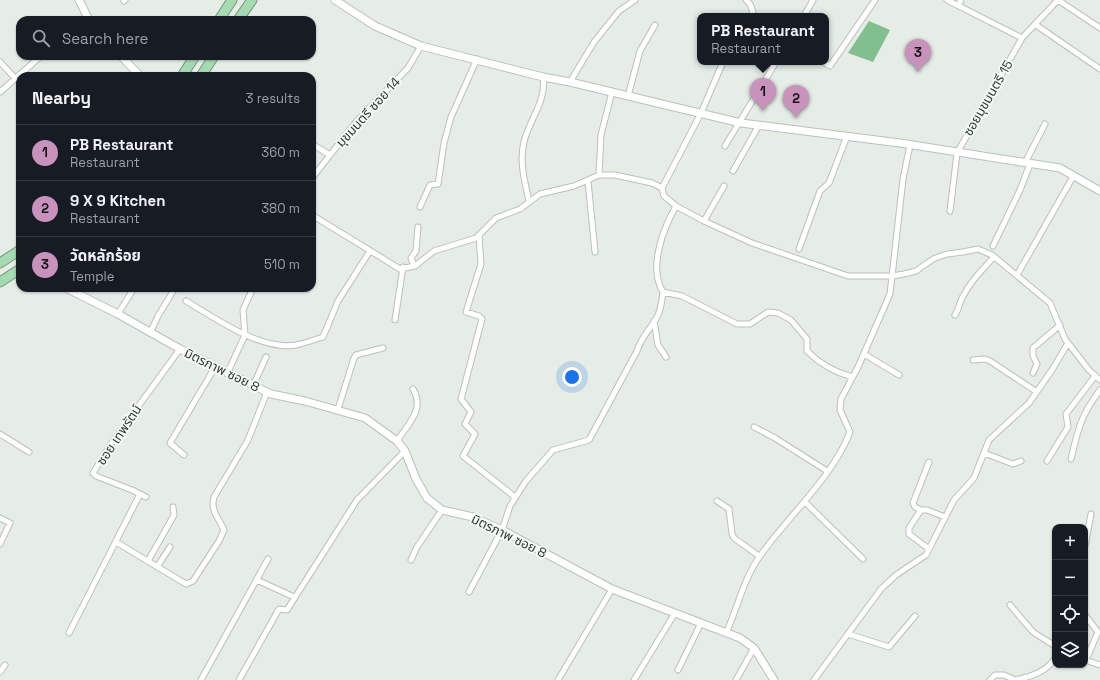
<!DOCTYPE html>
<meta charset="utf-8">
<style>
body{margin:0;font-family:"Space Grotesk","Noto Sans Thai",sans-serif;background:#242831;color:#f1f3f6}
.controls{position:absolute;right:12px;bottom:12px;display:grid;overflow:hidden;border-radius:8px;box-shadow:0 1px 3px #0004}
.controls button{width:36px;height:36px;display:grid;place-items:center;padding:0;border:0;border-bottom:1px solid #363941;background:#171b24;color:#f1f3f6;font:20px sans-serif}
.you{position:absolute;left:572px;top:377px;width:14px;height:14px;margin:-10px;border:3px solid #fff;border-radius:50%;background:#1a73e8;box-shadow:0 0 0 6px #1a73e833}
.badge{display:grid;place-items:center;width:26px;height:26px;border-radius:50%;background:#c992bc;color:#111;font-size:13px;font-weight:700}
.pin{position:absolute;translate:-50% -33px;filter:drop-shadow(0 1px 2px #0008)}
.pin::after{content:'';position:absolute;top:21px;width:14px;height:12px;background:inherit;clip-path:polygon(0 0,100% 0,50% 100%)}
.popup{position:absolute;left:697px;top:13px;width:132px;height:52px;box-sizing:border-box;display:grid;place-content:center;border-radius:8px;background:#171b24;filter:drop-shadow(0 1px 3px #0005);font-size:13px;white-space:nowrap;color:#9ea1a6}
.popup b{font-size:15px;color:#f1f3f6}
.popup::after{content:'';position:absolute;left:50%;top:100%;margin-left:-8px;border:8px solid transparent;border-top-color:#171b24}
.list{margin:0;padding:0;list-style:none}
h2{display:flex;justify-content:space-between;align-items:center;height:52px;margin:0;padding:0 16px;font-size:17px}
h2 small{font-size:13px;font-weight:400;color:#9ea1a6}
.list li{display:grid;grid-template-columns:26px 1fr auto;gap:12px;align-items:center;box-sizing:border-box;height:56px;padding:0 16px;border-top:1px solid #363941}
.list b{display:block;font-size:15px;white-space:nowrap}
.list p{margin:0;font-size:13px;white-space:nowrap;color:#9ea1a6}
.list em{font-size:13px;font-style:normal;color:#9ea1a6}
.icon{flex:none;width:22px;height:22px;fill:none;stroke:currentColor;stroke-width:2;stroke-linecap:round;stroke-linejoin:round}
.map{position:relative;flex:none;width:1100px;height:680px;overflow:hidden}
.search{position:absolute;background:#171b24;box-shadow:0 1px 3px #0004;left:16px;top:16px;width:300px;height:44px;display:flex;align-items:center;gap:10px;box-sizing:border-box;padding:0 14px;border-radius:12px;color:#9ea1a6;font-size:15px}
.panel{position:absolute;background:#171b24;box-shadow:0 1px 3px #0004;left:16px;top:72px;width:300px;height:220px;border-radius:12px}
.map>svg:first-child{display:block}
.water{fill:#82bf8f}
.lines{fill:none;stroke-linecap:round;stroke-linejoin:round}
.minor-casing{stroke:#bac1bb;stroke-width:7}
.tertiary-casing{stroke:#bac1bb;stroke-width:9}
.trunk-casing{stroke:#709b7a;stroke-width:11}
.minor{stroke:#fff;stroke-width:5}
.tertiary{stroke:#fff;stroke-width:7}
.trunk{stroke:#a6dab2;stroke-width:9}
.labels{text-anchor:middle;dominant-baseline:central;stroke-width:4;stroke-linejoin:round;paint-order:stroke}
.street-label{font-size:13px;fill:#363836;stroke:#f3faf4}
</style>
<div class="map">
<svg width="1100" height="680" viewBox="0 0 1100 680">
<rect width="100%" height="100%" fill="#e6ede7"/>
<path class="water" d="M869 21 890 30 873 62 848 53Z"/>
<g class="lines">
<defs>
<path id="minor" d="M746 0 750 4 753 12 750 16
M947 0 1022 38
M1058 0 1100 28
M124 1 125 0
M958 5 961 0
M804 16 813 0
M1036 25 1100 69
M0 62 15 78
M823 62 830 66 875 0
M570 82 594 42 619 11 635 0
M0 92 41 56
M628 96 640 51 655 25
M312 144 330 155
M725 146 776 62
M1025 163 1045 124
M733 171 759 125
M599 175 601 135 612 92
M312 178 356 122 408 68 421 46
M588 181 595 252
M662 188 701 113 723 62
M529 201C525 183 519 161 524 142 529 120 547 101 543 77
M420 207 430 185 438 184 444 143 451 117 477 59
M950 211 957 153 1022 38 1058 0
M312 215 400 269 415 266 434 251 476 238 496 218 520 209 540 194 574 186 599 175H615L652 183 662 188 664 196 676 206 704 221 752 243 848 276H892L904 274 916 271 933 259 947 254 963 252 978 249 992 255 1050 303 1065 339 1089 370 1100 380
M704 221 724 186
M479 235 481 264 466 312 479 316 482 319 461 399 471 412 465 424 475 434 463 456 515 497
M993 246 1020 190 1030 164
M799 249 820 191 829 183 847 136
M414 266 411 258 416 251 418 227
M1017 275 1074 175
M663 292 682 296 737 324H750L768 312 778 313 791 320 807 339V351C820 364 834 372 852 377
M186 301C215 318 261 351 296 345 305 343 314 340 323 337L338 301 370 251
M118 314 134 288
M955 315C959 309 959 304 962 298 970 282 982 270 994 257
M395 320 403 267
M654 321 658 345 666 357
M150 333 158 316 175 288
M864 354 899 375
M973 360 985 359 990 361 1037 392
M1033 373 1037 364 1033 356V348L1060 325
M227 374 245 335 243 310 253 288
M253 386 266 357
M338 409 354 358 356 355 383 348
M754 427 775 438 827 471
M0 434 29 452
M397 441C409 423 425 409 413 389
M984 453 1013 464 1021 461
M184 455 170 443 215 367
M1071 459C1078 429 1081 415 1100 390
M1047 461 1068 427 1066 414 1095 376
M146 497 132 490 96 476 93 473 113 441 180 349
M717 501 729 509 732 534 734 538 759 556
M805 502 863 559
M921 510 915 507 913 503 929 462
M0 518 10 523 0 544
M116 542 186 584 193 581 219 541 224 530C219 518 210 511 214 497L248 440 267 392
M1085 546 1091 514
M929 549 909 534V528L921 510H927L945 517
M411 560 417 547 442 510
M148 561 174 515 173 507
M157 567 170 547
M257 580 294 597
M469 592 502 530 510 506 526 481 553 450 589 440 637 351C642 336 648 332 656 319 661 311 662 301 663 292 648 268 663 229 676 206
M1010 605 1033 632 1055 646
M1085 615 1098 632 1086 660
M727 631C738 606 744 578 760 556 788 516 833 477 850 432L840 410 841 399 858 367 890 294 903 179 910 145
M69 633 140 494
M848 634 889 647 915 616
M1085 660 1100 665
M678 670 701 623
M0 672 5 665
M201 680 268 559
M239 680 279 609 287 610 357 500 405 451
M558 680 612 589
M634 680 675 613
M736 680 754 648
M814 680 881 589 896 575 926 555 954 500 974 478 989 440 1029 403 1052 370 1068 343
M990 680 995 675H1004L1015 680
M1015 680C1030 677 1047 672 1055 658"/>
<path id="tertiary" d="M79 0 89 20
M335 0 375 26 421 46 543 77 570 82 741 123 900 143 1060 168 1100 191
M121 56 140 76
M66 288 118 314 180 349 271 394 305 401 365 418 397 441 405 451 416 479 427 498 442 510 473 517 502 530 612 589 740 638 754 648 774 680"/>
<path id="trunk" d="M219 20 232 0
M238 20 252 0
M182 76 195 56
M201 76 214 56
M0 263 20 250
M0 282 20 269"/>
</defs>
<use href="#minor" class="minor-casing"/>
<use href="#tertiary" class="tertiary-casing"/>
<use href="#trunk" class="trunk-casing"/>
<use href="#minor" class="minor"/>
<use href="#tertiary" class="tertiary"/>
<use href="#trunk" class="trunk"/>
</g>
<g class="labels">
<g class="street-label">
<text transform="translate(988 98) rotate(-60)">ซอยมุขมนตรี 15</text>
<text transform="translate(368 112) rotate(-48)">มุขมนตรี ซอย 14</text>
<text transform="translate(222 370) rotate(26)">มิตรภาพ ซอย 8</text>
<text transform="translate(119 435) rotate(-56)">ซอย เทพรัตน์</text>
<text transform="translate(509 536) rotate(26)">มิตรภาพ ซอย 8</text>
</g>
</g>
</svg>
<div class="controls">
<button>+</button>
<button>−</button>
<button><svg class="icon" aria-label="locate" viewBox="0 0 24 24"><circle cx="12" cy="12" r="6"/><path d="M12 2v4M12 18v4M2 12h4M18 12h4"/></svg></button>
<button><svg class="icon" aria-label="layers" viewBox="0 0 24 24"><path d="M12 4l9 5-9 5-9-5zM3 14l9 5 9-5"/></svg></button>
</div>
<div class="you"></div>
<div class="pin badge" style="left:763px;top:111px">1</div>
<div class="popup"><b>PB Restaurant</b>Restaurant</div>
<div class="pin badge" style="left:796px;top:118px">2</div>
<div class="pin badge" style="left:918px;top:72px">3</div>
<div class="search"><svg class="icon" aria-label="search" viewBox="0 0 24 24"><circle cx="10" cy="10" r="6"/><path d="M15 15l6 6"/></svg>Search here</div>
<section class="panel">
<h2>Nearby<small>3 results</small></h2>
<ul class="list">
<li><span class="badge">1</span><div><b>PB Restaurant</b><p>Restaurant</p></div><em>360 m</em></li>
<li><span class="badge">2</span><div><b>9 X 9 Kitchen</b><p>Restaurant</p></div><em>380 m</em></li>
<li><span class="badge">3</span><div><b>วัดหลักร้อย</b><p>Temple</p></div><em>510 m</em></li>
</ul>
</section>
</div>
